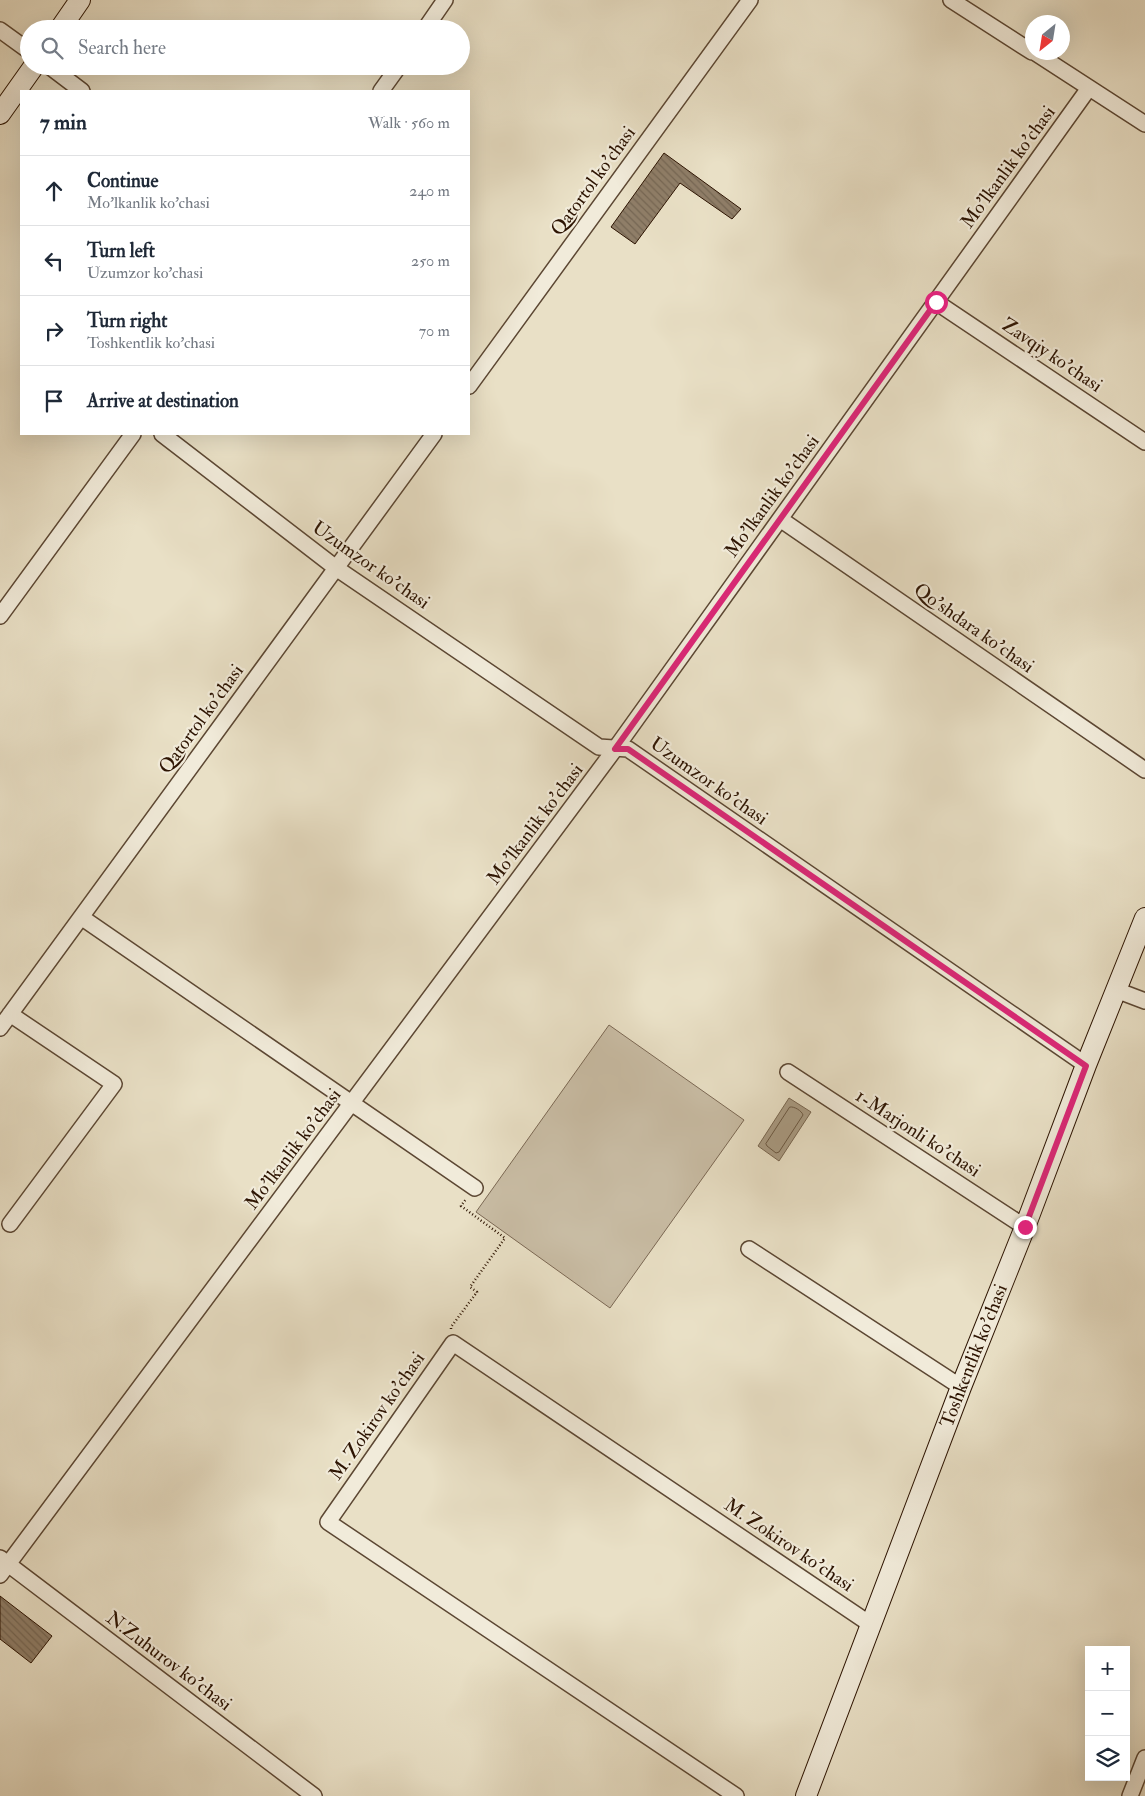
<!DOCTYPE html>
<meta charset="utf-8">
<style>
body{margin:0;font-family:"IM FELL Double Pica",serif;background:#f6f6f7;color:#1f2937}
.controls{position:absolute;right:15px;bottom:15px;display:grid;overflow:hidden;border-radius:0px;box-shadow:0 5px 20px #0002}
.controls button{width:45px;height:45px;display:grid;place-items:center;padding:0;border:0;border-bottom:1px solid #e0e1e3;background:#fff;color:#1f2937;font:25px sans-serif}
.compass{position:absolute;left:1025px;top:15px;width:45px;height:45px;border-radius:50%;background:#fff;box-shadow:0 5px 20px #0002;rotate:210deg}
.stop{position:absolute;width:15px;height:15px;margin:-11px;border:4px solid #db2777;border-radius:50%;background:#fff}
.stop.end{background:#db2777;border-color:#fff;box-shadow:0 1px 5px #0008}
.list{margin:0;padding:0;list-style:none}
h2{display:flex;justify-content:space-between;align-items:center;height:65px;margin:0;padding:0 20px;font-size:21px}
h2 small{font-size:16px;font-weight:400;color:#747a83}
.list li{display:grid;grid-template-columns:32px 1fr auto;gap:15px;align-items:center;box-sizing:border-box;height:70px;padding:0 20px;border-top:1px solid #e0e1e3}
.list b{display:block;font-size:19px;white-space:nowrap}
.list p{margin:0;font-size:16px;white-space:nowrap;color:#747a83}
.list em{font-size:16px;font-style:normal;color:#747a83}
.icon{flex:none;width:28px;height:28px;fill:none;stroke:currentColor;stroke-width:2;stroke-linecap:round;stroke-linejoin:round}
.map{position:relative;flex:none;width:1145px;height:1796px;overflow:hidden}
.search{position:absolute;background:#fff;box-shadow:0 5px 20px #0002;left:20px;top:20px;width:450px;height:55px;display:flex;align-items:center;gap:12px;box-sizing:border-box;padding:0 18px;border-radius:28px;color:#747a83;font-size:19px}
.panel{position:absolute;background:#fff;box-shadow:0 5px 20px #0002;left:20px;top:90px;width:450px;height:345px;border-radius:0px}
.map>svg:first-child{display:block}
.park{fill:#c9bda5;stroke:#7b6854}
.water{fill:#a99b83;stroke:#77654f}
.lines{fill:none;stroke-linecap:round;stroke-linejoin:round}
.shore{stroke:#6b5842;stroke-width:1}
.building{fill:url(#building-back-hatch);stroke:#2d1402}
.street-casing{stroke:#5c4733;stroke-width:18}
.secondary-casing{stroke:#2d1402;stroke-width:22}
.path{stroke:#2d1402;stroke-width:2.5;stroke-dasharray:1 2.5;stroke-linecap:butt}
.street{stroke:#f1ebda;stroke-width:15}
.secondary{stroke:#f1ebda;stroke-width:20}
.route{stroke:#db2777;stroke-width:6}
.labels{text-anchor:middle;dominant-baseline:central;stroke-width:4.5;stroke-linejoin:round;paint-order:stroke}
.street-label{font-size:19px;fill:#2d1402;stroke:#f1ebda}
</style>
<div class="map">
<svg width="1145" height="1796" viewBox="0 0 1145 1796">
<defs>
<pattern id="building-back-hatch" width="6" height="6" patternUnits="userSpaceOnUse" patternTransform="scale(1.25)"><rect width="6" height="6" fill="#8f7e68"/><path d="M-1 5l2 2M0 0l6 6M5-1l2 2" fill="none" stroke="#756653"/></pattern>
</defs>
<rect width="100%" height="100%" fill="#e9e0c6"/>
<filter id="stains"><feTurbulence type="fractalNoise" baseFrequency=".004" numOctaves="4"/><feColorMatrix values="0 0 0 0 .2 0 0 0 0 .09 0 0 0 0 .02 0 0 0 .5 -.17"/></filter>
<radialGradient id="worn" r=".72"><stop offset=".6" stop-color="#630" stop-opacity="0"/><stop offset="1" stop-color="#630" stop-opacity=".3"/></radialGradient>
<path class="park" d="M609 1025 744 1120 610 1308 476 1212Z"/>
<path class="water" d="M789 1098 811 1112 779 1161 758 1146Z"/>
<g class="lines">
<path class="shore" d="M790 1107C794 1106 802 1111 803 1115L779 1152 776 1153 767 1146 766 1144Z"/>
</g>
<path class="building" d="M664 153 741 209 732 219 680 183 635 244 611 227Z
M0 1596 52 1636 31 1663 0 1639Z"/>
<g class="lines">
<defs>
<path id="street" d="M951 0 1032 52
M425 29 445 0
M0 30 29 51
M1034 52 1145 124
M49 66 82 91
M381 91 399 66
M936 302 1145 442
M469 386 750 0
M162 434 336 568 599 747 628 749 1086 1065
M780 519 1145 770
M0 616 133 434
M81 917 475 1188
M1116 990 1145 1001
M0 1028 434 434
M788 1072 1025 1227
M10 1224 114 1084 10 1014
M749 1249 961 1387
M0 1558 314 1796
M0 1575 615 749 1089 88
M736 1796 328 1522 453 1343 870 1624
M1130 1796 1145 1758"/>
<g id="secondary">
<path d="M60 29 80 0"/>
<path d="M0 114 34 66"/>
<path id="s1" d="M806 1796 961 1387 1025 1227 1086 1065 1145 918"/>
</g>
</defs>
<use href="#street" class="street-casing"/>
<use href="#secondary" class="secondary-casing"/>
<path class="path" d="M451 1329V1327L477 1292 470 1287 505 1238 461 1206 466 1199"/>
<use href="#street" class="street"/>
<use href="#secondary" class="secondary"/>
</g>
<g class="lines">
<path class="route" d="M936 302 615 749H628L1086 1066 1025 1227"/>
</g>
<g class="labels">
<g class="street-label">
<text transform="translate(1008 167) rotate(-54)">Mo'lkanlik ko'chasi</text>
<text transform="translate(593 181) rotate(-54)">Qatortol ko'chasi</text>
<text transform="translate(1052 355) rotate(34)">Zavqiy ko'chasi</text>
<text transform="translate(772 496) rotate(-54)">Mo'lkanlik ko'chasi</text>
<text transform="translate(371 565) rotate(35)">Uzumzor ko'chasi</text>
<text transform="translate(974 628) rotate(35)">Qo'shdara ko'chasi</text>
<text transform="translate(201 719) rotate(-54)">Qatortol ko'chasi</text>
<text transform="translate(709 781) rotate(35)">Uzumzor ko'chasi</text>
<text transform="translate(535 824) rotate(-53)">Mo'lkanlik ko'chasi</text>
<text transform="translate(918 1133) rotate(33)">1-Marjonli ko'chasi</text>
<text transform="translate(293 1149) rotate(-53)">Mo'lkanlik ko'chasi</text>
<text stroke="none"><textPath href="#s1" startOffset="471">Toshkentlik ko'chasi</textPath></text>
<text transform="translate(377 1416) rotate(-55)">M. Zokirov ko'chasi</text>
<text transform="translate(789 1545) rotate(34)">M. Zokirov ko'chasi</text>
<text transform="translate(169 1661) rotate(37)">N.Zuhurov ko'chasi</text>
</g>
</g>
<rect width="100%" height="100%" filter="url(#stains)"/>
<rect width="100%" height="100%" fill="url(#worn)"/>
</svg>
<div class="controls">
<button>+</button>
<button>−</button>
<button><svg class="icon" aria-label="layers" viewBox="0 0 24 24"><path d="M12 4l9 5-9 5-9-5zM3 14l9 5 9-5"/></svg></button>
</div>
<svg class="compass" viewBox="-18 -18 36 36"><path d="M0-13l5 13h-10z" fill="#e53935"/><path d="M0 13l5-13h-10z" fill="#747a83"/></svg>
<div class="stop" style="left:936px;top:302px"></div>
<div class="stop end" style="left:1025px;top:1227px"></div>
<div class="search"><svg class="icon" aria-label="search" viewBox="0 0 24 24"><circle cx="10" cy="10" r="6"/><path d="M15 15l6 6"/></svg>Search here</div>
<section class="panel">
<h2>7 min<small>Walk · 560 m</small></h2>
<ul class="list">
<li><svg class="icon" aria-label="ahead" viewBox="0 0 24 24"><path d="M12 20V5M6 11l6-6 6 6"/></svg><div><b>Continue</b><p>Mo'lkanlik ko'chasi</p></div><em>240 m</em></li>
<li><svg class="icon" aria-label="left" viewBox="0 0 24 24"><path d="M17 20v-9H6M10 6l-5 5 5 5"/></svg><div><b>Turn left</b><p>Uzumzor ko'chasi</p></div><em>250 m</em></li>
<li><svg class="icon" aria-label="right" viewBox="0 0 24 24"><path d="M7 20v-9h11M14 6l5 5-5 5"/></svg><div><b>Turn right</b><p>Toshkentlik ko'chasi</p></div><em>70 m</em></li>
<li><svg class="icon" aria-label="arrive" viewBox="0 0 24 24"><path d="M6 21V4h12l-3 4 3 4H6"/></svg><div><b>Arrive at destination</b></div></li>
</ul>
</section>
</div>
